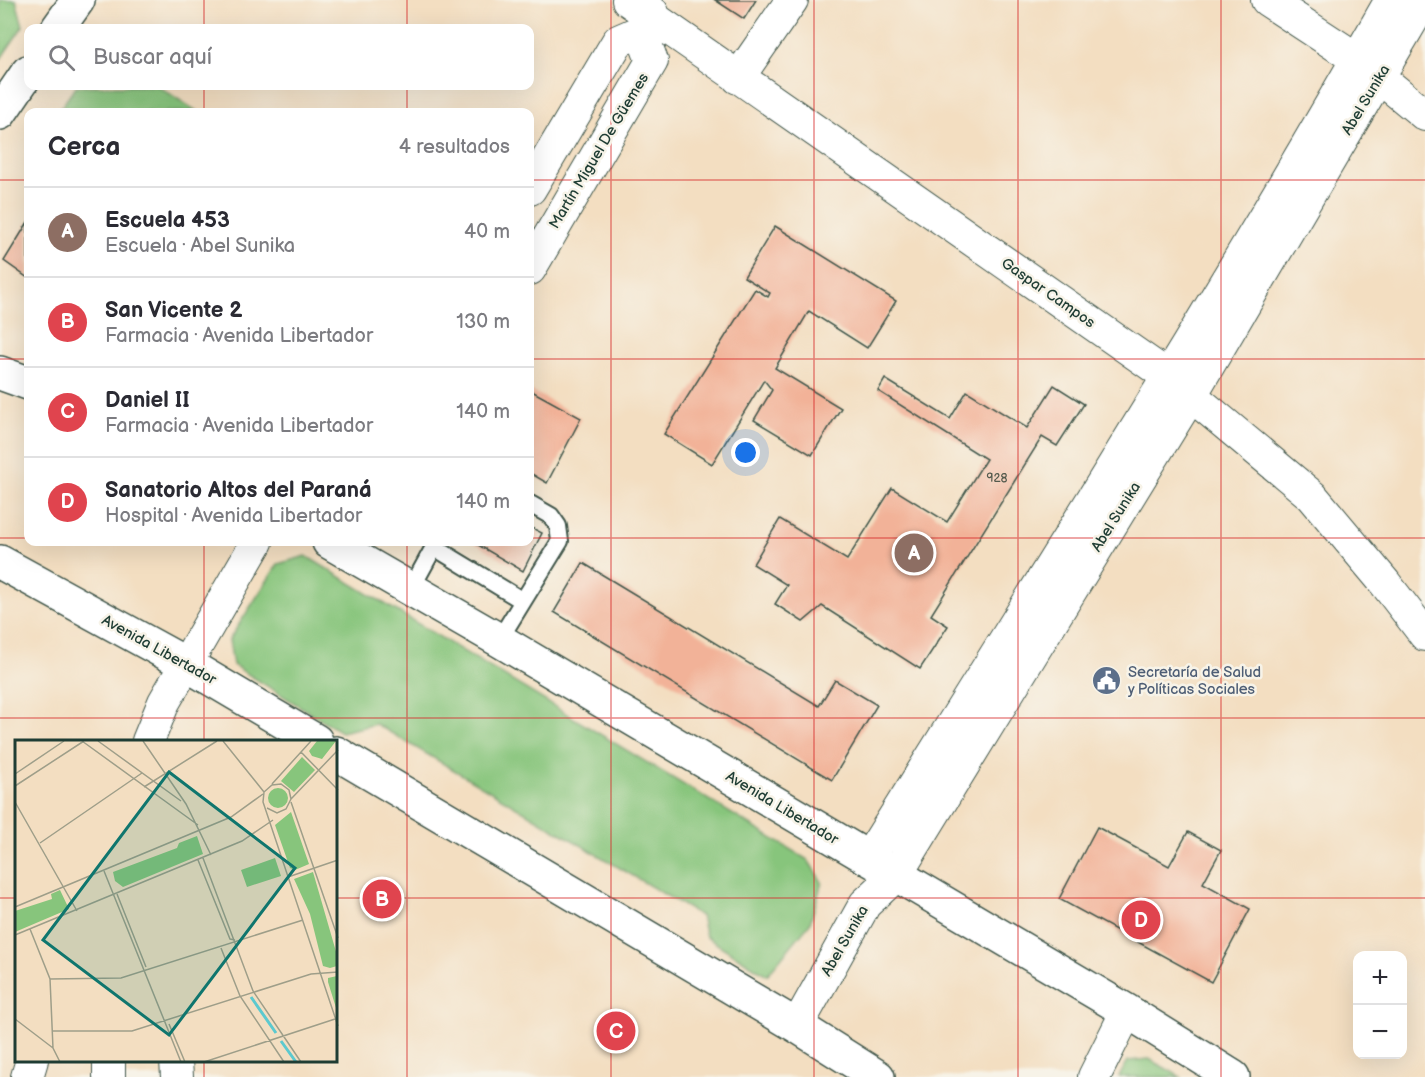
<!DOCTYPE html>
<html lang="es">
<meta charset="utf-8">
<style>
body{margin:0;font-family:"Balsamiq Sans",sans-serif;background:#f7f7f7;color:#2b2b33}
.controls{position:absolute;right:18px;bottom:18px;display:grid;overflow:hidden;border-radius:12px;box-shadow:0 6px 24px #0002}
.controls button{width:54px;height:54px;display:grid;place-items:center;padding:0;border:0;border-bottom:2px solid #e1e1e2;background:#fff;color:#2b2b33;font:30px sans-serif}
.you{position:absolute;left:746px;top:453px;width:21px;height:21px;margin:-15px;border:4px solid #fff;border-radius:50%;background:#1a73e8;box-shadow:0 0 0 9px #1a73e833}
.badge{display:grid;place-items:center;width:39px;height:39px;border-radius:50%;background:#c8321e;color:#fff;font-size:20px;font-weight:700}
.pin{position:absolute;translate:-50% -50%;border:3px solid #fff;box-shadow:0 2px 6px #0006}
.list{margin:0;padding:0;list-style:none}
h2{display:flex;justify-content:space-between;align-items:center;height:78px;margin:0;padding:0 24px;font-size:26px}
h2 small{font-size:20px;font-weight:400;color:#7c7c81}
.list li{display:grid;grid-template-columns:39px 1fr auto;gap:18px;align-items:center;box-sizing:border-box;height:90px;padding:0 24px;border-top:2px solid #e1e1e2}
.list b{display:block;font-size:22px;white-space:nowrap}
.list p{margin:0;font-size:20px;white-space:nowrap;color:#7c7c81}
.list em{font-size:20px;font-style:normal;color:#7c7c81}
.icon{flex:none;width:33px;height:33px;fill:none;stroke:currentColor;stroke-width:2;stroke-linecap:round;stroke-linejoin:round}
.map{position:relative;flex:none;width:1425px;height:1077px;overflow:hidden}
.search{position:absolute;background:#fff;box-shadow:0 6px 24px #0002;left:24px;top:24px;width:510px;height:66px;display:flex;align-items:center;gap:15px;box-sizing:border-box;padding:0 21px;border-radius:12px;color:#7c7c81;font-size:22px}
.panel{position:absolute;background:#fff;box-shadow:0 6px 24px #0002;left:24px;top:108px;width:510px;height:438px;border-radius:12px}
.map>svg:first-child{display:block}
.green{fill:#87c57c;stroke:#538158;stroke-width:1.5}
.building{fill:#f2b298}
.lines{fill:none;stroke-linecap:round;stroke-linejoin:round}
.lane-casing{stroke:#3f5549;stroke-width:20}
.street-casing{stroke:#3f5549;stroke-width:34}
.secondary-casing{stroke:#3f5549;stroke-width:36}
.lane{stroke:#fff;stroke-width:16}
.street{stroke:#fff;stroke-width:32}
.secondary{stroke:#fff;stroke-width:33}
.grid{fill:none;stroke:#d62828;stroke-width:1.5;stroke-opacity:0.55}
.labels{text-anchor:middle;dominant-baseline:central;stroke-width:5;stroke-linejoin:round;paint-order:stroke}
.number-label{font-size:12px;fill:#545a4d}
.street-label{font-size:15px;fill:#1f3d34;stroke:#f7f3e8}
.service-label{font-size:15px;fill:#4e5e75;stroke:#f7f3e8;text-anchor:start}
.inset-river{fill:none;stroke:#5cc9cf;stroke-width:3}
.inset-road{fill:none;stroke:#9e9e89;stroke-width:1.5}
.view{fill:#0f766e;fill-opacity:0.15;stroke:#0f766e;stroke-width:3}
.inset-edge{fill:none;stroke:#1f3d34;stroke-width:3}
</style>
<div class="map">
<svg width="1425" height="1077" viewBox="0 0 1425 1077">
<rect width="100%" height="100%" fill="#f7f3e8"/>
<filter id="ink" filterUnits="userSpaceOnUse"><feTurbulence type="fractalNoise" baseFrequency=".0167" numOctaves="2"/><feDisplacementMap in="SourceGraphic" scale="12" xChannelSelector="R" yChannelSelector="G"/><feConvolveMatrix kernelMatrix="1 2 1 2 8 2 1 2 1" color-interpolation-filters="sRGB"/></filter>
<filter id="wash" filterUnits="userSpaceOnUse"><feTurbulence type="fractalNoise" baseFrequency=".008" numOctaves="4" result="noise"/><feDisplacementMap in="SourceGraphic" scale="24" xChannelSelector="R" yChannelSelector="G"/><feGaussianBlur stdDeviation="1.35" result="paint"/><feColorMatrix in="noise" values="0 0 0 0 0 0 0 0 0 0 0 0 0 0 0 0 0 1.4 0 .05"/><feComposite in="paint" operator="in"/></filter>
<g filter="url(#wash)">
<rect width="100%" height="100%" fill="#f3dec1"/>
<path class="green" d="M0 0H16L23 26 0 60Z
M76 86H158L198 112H58Z
M306 556 808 860 822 882 810 923 767 975 706 937 701 916 376 724 341 732 233 665 229 640 278 564Z
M1149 1059 1181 1077H1119L1128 1061Z"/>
<g id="blocks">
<path class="building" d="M715 0H756L744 19Z
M28 222V278L4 261Z
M775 226 896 301 867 348 809 311 775 368 841 408 812 455 754 420 772 390 764 380 712 464 664 434 755 289 768 297 770 293 744 277Z
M885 379 950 419 967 391 1027 428 1054 385 1084 404 1057 446 1042 437 931 615 948 626 920 669 822 606 803 622 775 604 787 585 753 564 780 519 847 560 892 488 947 522 986 459 878 391Z
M530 390 581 418 547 483 530 473Z
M530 527 542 533 523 571 473 542H530Z
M583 563 819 706 835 680 877 705 832 780 554 612Z
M1097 827 1169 866 1188 832 1221 850 1203 883 1250 909 1211 982 1059 899Z"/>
</g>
</g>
<g filter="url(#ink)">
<use href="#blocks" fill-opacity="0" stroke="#3f5549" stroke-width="1.5"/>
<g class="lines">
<defs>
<path id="lane" d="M411 589 434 547 523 601 499 640
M523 601 560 541 558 526 551 516 530 504"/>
<path id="street" d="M628 0 1169 377 1312 496 1385 583 1425 635
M1267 0 1357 59 1425 115
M738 78 792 0
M530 189 618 41 641 31 653 13
M530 269 652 61 641 31
M148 741 164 702 257 542
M868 859C1046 574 1225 292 1391 0
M797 1026 865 904 896 875 1191 395 1424 0
M109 1060V1077
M176 1060 177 1077
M27 1077 32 1060
M1094 1077 1127 1011"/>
<path id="secondary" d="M58 28 78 0
M0 113 28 72
M0 373 28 383
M329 542 499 640 1127 1011 1233 1077
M0 562 186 664 316 741
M336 753 797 1026 878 1077"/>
</defs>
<use href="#lane" class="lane-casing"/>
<use href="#street" class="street-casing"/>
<use href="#secondary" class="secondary-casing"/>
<use href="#lane" class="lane"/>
<use href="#street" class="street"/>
<use href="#secondary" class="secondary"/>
</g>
</g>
<path class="grid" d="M204 0V28M407 0V28M611 0V1077M814 0V1077M1018 0V1077M1221 0V1077M204 86V112M407 86V112M0 180H28M530 180H1425M0 359H28M530 359H1425M0 538H28M530 538H1425M204 542V741M407 542V1077M0 718H1425M0 898H16M336 898H1425M204 1060V1077"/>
<defs>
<symbol id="civic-disc" viewBox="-11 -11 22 22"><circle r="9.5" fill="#5c6f8a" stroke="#f7f3e8"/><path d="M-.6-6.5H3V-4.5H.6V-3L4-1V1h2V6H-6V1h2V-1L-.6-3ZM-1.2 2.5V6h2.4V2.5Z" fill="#fff"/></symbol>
</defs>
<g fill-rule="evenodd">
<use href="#civic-disc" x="1090" y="664" width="33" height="33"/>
</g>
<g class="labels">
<g class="number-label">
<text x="997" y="478">928</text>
</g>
<g class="street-label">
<text transform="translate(1366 100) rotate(-59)">Abel Sunika</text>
<text transform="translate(599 151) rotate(-59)">Martín Miguel De Güemes</text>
<text transform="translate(1048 293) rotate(35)">Gaspar Campos</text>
<text transform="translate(1116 517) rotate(-58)">Abel Sunika</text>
<text transform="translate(159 650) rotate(29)">Avenida Libertador</text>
<text transform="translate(782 808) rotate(31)">Avenida Libertador</text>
<text transform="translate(845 941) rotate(-60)">Abel Sunika</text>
</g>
<g class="service-label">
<text x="1128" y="672">Secretaría de Salud<tspan x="1128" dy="17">y Políticas Sociales</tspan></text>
</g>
</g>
<g transform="translate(15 740)">
<rect width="322" height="322" fill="#f3dec1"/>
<path d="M302 1H321L307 19 297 16 294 11ZM287 17 300 30 279 52 266 41ZM253 58a10 10 0 1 1 20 0a10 10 0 1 1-20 0ZM276 72 294 124 280 130 275 128 260 85ZM182 96 188 114 108 147 100 141 98 132 162 108 164 103ZM260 118 266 136 232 147 226 130ZM298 132 322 215V226L315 228 308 226 295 174 279 139ZM45 150 54 169 0 192V171L37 159 36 154ZM322 236H323L322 271 313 242V238Z" fill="#87c57c"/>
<path class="inset-river" d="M236 257 261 293M266 301 281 322"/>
<path class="inset-road" d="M67 1 183 85M83 1 166 61M128 1 171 64 196 115M208 1 249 52M286 12 323 50M0 34 49 1M257 44 296 1M0 46 69 1M129 47 202 1M276 59 323 10M0 62 62 171M276 62 323 198M252 68 262 73 271 69 276 59 274 50 266 44 257 45 249 52 248 62 323 286M25 103 127 33M188 118 238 251 286 322M183 120 215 199 220 200M89 131 166 322M273 137 323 120M102 154 131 227M0 167 216 77 248 54M15 189 35 239 38 308 45 322M0 195 227 101 258 80M206 208 225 256 269 322M35 239 106 238 288 180M0 279 38 308M154 284 170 322M38 291H117L296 234 323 232M189 322 320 279"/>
<path class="view" d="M154 32 280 128 154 295 28 200Z"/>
<rect width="322" height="322" class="inset-edge"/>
</g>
</svg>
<div class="controls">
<button>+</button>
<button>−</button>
</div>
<div class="you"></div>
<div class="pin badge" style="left:914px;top:553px;background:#8d6e63">A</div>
<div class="pin badge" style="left:382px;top:899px;background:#e0444e">B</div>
<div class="pin badge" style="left:616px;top:1031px;background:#e0444e">C</div>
<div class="pin badge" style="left:1141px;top:920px;background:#e0444e">D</div>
<div class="search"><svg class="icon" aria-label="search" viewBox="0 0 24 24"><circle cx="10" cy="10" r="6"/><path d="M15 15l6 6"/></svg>Buscar aquí</div>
<section class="panel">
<h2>Cerca<small>4 resultados</small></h2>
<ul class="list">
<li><span class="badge" style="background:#8d6e63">A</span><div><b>Escuela 453</b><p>Escuela · Abel Sunika</p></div><em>40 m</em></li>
<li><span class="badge" style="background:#e0444e">B</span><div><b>San Vicente 2</b><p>Farmacia · Avenida Libertador</p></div><em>130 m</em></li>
<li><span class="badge" style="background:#e0444e">C</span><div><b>Daniel II</b><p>Farmacia · Avenida Libertador</p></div><em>140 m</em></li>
<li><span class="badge" style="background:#e0444e">D</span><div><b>Sanatorio Altos del Paraná</b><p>Hospital · Avenida Libertador</p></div><em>140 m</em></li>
</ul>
</section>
</div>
